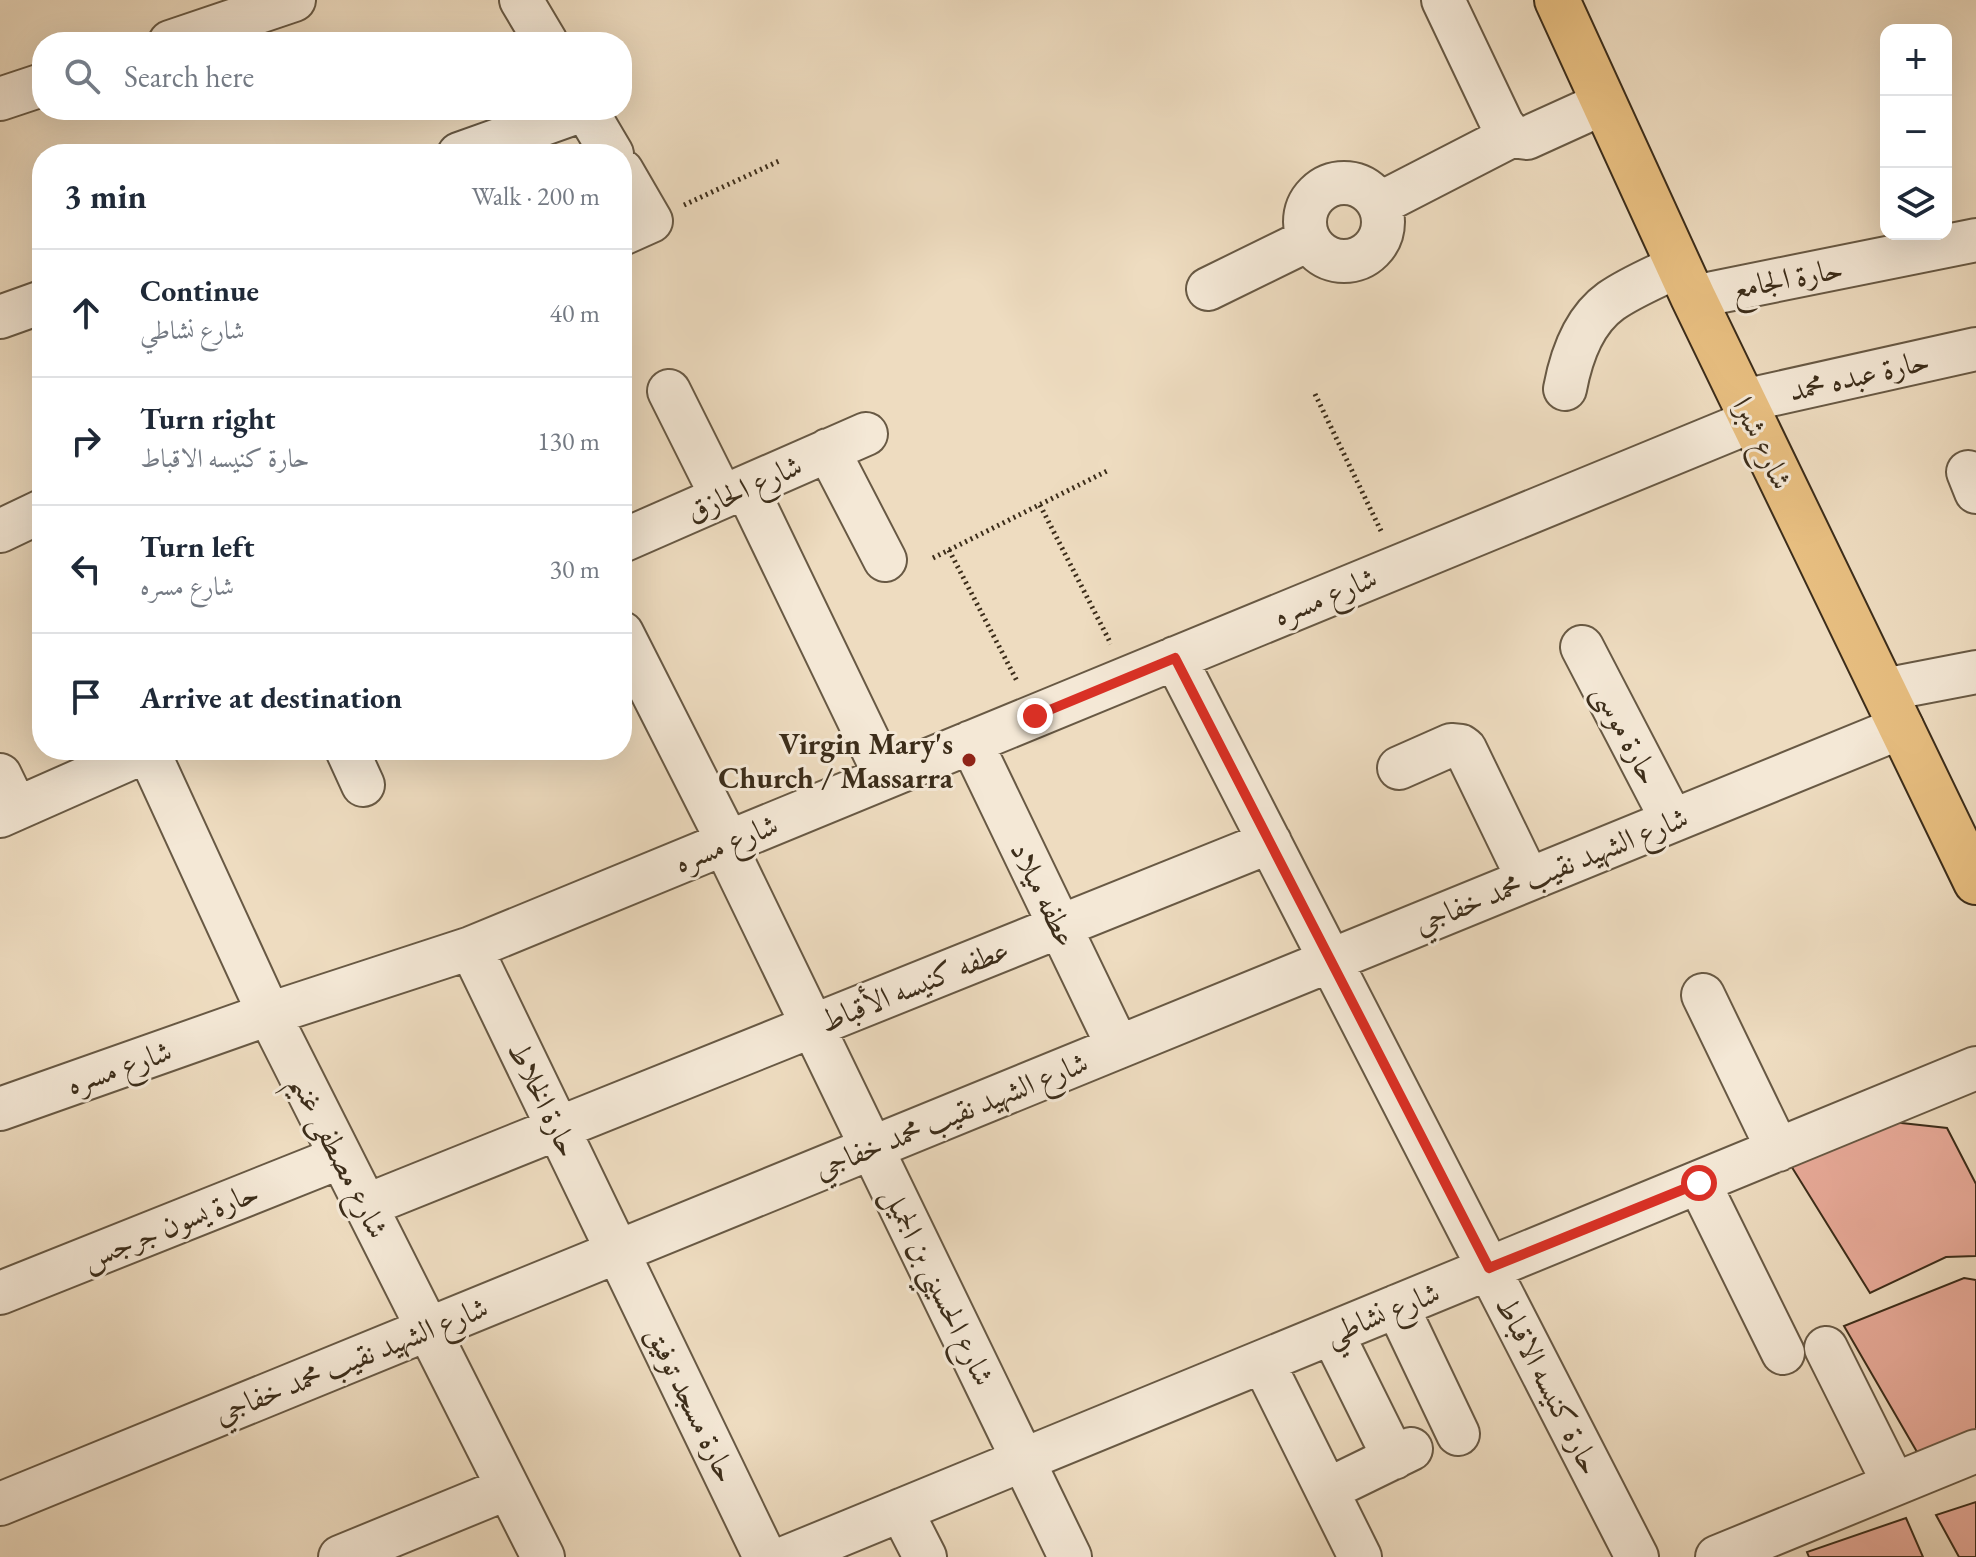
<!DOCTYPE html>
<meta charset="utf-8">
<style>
body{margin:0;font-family:"EB Garamond",Amiri,serif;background:#f2f2f3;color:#1f2937}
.controls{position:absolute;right:24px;top:24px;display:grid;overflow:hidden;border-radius:16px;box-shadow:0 8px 32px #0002}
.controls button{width:72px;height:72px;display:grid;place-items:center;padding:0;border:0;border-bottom:2px solid #e0e1e3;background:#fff;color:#1f2937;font:40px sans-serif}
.stop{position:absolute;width:24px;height:24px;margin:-18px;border:6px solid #d93025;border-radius:50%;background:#fff}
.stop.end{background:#d93025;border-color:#fff;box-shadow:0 2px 8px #0008}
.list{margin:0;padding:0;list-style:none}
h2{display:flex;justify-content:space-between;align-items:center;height:104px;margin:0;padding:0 32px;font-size:34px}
h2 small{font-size:26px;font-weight:400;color:#747a83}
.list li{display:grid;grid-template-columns:52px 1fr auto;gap:24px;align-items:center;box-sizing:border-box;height:128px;padding:0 32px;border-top:2px solid #e0e1e3}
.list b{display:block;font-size:30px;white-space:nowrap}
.list p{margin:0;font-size:26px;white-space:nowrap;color:#747a83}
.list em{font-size:26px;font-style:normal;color:#747a83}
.icon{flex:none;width:44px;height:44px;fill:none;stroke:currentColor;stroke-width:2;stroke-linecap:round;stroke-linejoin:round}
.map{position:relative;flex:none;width:1976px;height:1557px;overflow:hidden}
.search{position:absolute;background:#fff;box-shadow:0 8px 32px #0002;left:32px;top:32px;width:600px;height:88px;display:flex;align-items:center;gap:20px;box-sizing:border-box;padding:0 28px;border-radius:32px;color:#747a83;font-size:30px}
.panel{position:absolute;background:#fff;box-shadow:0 8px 32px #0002;left:32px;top:144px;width:600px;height:616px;border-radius:32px}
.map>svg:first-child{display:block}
.building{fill:#e9ab9a;stroke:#3c2d1a;stroke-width:2}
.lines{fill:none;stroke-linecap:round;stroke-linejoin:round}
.minor-casing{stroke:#685944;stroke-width:46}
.major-casing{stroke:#3c2d1a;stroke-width:48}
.path{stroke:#3c2d1a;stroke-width:5;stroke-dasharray:2 4;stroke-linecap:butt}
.minor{stroke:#f4e8d6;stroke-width:42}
.major{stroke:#e7be80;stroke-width:44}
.route{stroke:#d93025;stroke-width:10}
.poi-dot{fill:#8f2418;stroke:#f4e8d6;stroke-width:3}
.labels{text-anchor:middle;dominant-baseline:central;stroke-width:6;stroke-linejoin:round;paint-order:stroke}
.street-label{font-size:30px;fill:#3c2d1a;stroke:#f4e8d6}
.poi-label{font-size:30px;font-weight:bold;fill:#3c2d1a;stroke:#f4e8d6;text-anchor:end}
</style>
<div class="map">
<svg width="1976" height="1557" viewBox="0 0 1976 1557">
<rect width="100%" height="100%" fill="#eedcc0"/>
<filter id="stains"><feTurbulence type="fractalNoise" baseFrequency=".0025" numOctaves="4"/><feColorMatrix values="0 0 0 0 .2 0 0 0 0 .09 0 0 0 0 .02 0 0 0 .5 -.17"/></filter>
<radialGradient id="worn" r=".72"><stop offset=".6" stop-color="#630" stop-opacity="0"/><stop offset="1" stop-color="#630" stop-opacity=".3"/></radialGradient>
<path class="building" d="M1874 1120 1947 1128 1976 1184V1256L1946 1257 1870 1293 1788 1161Z
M1964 1278 1976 1280V1442L1924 1464 1844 1326Z
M1976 1502V1557H1959L1936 1515Z
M1906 1518 1923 1557H1809L1807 1552Z"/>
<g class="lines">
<defs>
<path id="minor" d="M521 0 546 42
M1443 0 1502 124 1511 136 1527 138 1604 103
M170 42 294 0
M0 99 42 85
M586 110 612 154
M459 154 583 110
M622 171 651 221 622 234
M1305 222a39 39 0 1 1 78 0a39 39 0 1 1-78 0Z
M1379 204 1511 136
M1208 289 1308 240
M1693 297 1976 240
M0 317 42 302
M1565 389C1571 357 1583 321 1611 301 1631 287 1656 277 1678 266
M669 391 722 497
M1743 401 1976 349
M828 450 885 560
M1968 472 1976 492
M746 487 886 777
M0 531 42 511
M622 541 866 434
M622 633 728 842
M1582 647 1672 820
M1175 658 1637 1557
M1883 690 1976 672
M971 742 1118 1047
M347 750 363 785
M148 751 269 1014 543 1557
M1399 768 1451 745 1461 746 1465 749 1528 879
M0 775 16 808
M0 816 149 750
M724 843 1070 1557
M471 948 765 1557
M1703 995 1778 1150
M0 1109 269 1014 471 948 1752 421
M1699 1183 1783 1353
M365 1206 1270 842
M0 1293 341 1157
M1397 1306 1458 1434
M1332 1333 1394 1458
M1826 1348 1894 1484
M1263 1362 1360 1557
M1327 1490 1411 1449
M0 1504 1902 727
M901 1510 925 1557
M340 1557 508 1488
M787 1557 1976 1068
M1717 1557 1976 1451"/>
<path id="major" d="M1557 0 1693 297 1976 882"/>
</defs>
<use href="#minor" class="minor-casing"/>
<use href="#major" class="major-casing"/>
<path class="path" d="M684 205 779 161
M1315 394 1382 533
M1040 505 1111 644
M949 550 1018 683
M933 558 1109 470"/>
<use href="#minor" class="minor"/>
<use href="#major" class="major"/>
</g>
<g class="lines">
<path class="route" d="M1035 716 1175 658 1489 1268 1699 1183"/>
</g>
<circle class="poi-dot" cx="969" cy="760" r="8"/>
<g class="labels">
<g class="street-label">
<text transform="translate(1787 278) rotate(-11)">حارة الجامع</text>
<text transform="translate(1859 375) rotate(-13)">حارة عبده محمد</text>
<text transform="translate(1763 443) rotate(64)">شارع شبرا</text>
<text transform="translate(744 488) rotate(-24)">شارع الحازق</text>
<text transform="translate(1325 596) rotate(-22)">شارع مسره</text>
<text transform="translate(1627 734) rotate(62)">حارة موسى</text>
<text transform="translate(726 843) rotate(-22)">شارع مسره</text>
<text transform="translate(1551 870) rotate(-22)">شارع الشهيد نقيب محمد خفاجي</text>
<text transform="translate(1044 894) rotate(64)">عطفه ميلاد</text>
<text transform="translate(914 985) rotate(-22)">عطفه كنيسه الأقباط</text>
<text transform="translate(119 1067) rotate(-19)">شارع مسره</text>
<text transform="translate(544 1099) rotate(64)">حارة الخلاط</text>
<text transform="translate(951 1115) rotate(-22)">شارع الشهيد نقيب محمد خفاجي</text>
<text transform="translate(340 1156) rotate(63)">شارع مصطفى غنيم</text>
<text transform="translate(170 1225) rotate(-22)">حارة يسون جرجس</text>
<text transform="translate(939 1286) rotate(64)">شارع الحسيني بن الجميل</text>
<text transform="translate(1382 1313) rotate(-22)">شارع نشاطي</text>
<text transform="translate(351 1360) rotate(-22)">شارع الشهيد نقيب محمد خفاجي</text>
<text transform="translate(1549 1385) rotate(63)">حارة كنيسه الاقباط</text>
<text transform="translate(692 1404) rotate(64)">حارة مسجد توفيق</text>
</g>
<g class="poi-label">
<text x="953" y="743">Virgin Mary's<tspan x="953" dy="34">Church / Massarra</tspan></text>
</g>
</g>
<rect width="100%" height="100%" filter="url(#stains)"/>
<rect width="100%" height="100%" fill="url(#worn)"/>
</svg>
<div class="controls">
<button>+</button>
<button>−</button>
<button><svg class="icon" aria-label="layers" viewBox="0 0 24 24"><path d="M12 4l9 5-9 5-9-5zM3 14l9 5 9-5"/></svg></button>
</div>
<div class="stop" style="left:1699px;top:1183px"></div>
<div class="stop end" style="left:1035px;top:716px"></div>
<div class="search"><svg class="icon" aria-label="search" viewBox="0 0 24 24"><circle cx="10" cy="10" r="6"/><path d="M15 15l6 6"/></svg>Search here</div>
<section class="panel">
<h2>3 min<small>Walk · 200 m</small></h2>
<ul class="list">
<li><svg class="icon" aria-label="ahead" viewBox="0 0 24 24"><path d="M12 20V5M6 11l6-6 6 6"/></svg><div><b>Continue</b><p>شارع نشاطي</p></div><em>40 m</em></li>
<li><svg class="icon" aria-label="right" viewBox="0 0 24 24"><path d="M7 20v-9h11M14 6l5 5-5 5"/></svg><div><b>Turn right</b><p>حارة كنيسه الاقباط</p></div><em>130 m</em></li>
<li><svg class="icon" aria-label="left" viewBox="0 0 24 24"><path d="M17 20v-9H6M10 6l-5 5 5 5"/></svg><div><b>Turn left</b><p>شارع مسره</p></div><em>30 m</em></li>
<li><svg class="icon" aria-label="arrive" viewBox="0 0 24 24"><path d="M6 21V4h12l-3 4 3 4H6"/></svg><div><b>Arrive at destination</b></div></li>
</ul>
</section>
</div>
